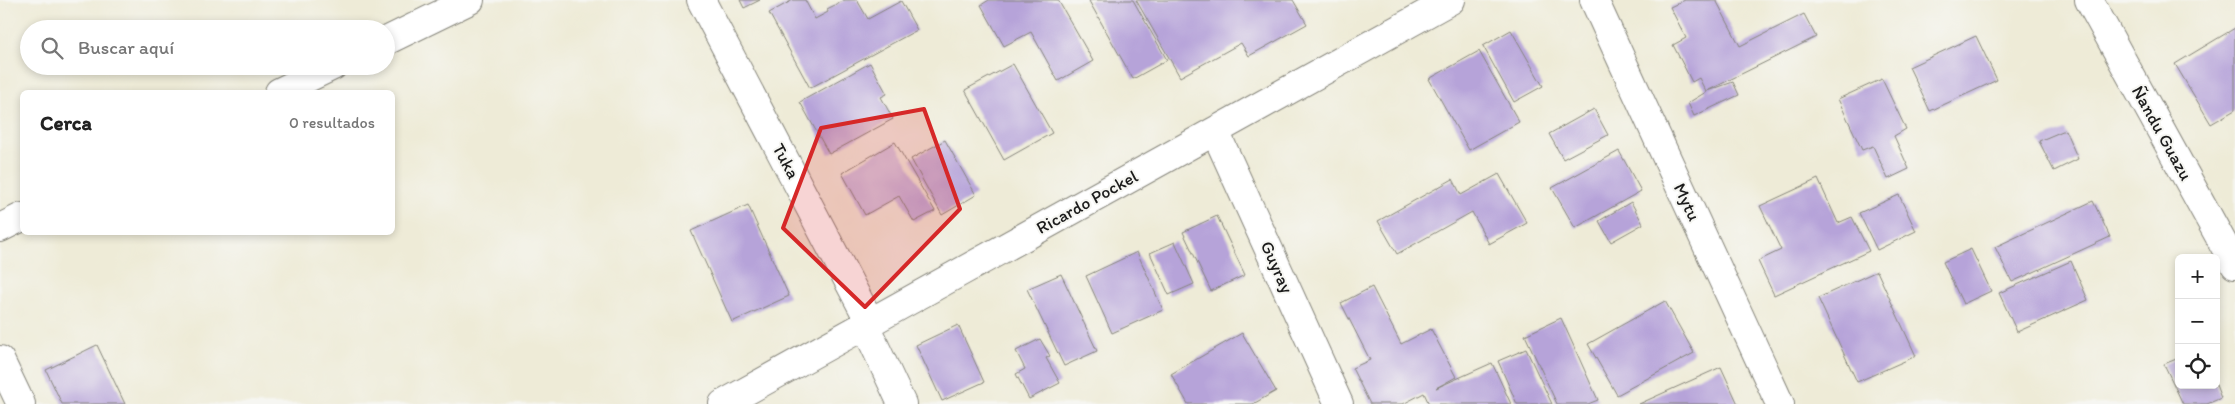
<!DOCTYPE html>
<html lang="es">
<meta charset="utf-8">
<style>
body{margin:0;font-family:Itim,sans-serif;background:#f6f6f6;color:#222}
.controls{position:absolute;right:15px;bottom:15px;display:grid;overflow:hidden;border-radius:8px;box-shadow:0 2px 8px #0003}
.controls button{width:45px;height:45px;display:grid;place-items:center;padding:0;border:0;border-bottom:1px solid #e0e0e0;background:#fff;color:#222;font:25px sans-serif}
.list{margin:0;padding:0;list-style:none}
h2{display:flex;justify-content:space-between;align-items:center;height:65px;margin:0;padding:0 20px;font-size:21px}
h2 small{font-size:16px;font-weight:400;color:#767676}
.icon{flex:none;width:28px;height:28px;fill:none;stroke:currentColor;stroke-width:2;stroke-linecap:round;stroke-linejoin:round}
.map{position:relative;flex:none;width:2235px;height:404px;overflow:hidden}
.search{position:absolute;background:#fff;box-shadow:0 2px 8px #0003;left:20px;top:20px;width:375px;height:55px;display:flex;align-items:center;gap:12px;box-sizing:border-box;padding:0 18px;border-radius:28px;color:#767676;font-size:19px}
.panel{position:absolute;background:#fff;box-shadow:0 2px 8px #0003;left:20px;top:90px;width:375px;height:145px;border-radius:8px}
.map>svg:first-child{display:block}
.building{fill:#b6a3d9}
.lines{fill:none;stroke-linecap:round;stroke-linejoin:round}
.street-casing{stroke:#85847a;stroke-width:30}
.street{stroke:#fff;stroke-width:28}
.marked{fill:#d62828;fill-opacity:0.2;stroke:#d62828;stroke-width:4;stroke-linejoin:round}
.labels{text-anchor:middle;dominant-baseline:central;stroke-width:4;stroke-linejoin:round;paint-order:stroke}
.street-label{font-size:18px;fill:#1c1c1c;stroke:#f6f6f2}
</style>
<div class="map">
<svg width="2235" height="404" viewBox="0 0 2235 404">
<rect width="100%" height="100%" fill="#f6f6f2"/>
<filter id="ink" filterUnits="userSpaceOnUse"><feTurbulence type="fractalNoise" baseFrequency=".02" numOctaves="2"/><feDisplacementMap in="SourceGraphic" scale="10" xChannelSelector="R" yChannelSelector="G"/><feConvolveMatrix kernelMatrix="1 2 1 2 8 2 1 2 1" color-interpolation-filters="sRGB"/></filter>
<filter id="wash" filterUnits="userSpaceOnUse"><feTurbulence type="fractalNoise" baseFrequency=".0096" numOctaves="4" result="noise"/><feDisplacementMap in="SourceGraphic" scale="20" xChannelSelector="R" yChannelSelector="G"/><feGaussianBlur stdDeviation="1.12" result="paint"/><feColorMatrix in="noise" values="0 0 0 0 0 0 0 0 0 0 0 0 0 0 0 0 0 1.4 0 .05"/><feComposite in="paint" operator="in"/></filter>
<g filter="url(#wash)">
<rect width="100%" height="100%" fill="#eeebd7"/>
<g id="blocks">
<path class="building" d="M740 0H760L744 8Z
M793 0H805L815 19 828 12 827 9 845 0H857L868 19 901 1 917 30 810 88 769 13Z
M989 0H1058L1093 61 1058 81 1031 32 1004 46 981 5Z
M1092 0H1133L1167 60 1133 79 1089 1Z
M1136 0H1293L1307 24 1249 56 1241 43 1180 77Z
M1685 0H1716L1740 46 1804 14 1816 37 1707 91 1733 82 1739 95 1694 116 1688 103 1706 92 1699 78 1692 82 1673 45 1686 38 1670 7Z
M2235 28V110L2211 124 2175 64Z
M1511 30 1543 86 1514 102 1483 46Z
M1976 36 1997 80 1930 111 1909 67Z
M1479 51 1519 122 1469 150 1429 79Z
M870 63 887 94 881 97 893 119 829 154 800 102Z
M1013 64 1052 133 1004 160 965 90Z
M1882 79 1906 129 1894 136 1909 169 1888 179 1873 146 1862 150 1838 99Z
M1594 109 1608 135 1563 159 1549 134Z
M2065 130 2078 159 2054 171 2039 141Z
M945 140 976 195 942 215 911 159Z
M895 142 935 211 914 222 899 196 865 215 842 173Z
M1619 151 1641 191 1575 228 1552 188Z
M1499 174 1527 223 1489 244 1472 212 1397 254 1378 221 1453 179 1461 195Z
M1818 179 1838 223 1852 217 1869 251 1774 295 1758 261 1781 250 1760 206Z
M1899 195 1916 231 1877 250 1859 213Z
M2093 201 2110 237 2012 282 1995 247Z
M1631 202 1643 224 1611 242 1599 221Z
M748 205 789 296 732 322 691 231Z
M1217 216 1245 275 1211 291 1183 232Z
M1175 242 1194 284 1169 295 1150 253Z
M1971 249 1991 291 1963 304 1943 262Z
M1137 252 1163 310 1112 333 1086 276Z
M2071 261 2088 300 2017 332 1999 293Z
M1877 271 1916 356 1857 382 1818 298Z
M1061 274 1097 351 1064 366 1027 289Z
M1372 287 1401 344 1431 329 1456 377 1436 388 1492 363 1511 404H1429L1424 393 1403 404H1370L1352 368 1370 360 1341 303Z
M1665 301 1694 353 1617 395 1588 344Z
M1561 318 1598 400 1588 404H1557L1525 335Z
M958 325 984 382 942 401 916 345Z
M1242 333 1276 391 1253 404H1188L1171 374Z
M1040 339 1050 356 1046 358 1060 383 1029 399 1016 374 1025 369 1016 351Z
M97 345 125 404H62L46 370Z
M1526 349 1552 404H1517L1498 361Z
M2179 358V385H2216L2221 398 2207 404H2183L2164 364Z
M1721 367 1738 404H1639Z"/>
</g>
</g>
<g filter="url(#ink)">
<use href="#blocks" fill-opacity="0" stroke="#85847a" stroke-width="1"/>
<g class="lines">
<defs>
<path id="street" d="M701 0 870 322
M1594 0 1780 404
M2089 0 2235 265
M386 41 470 0
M279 92 333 66
M1215 131 1339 404
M0 228 22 217
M865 325 902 404
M0 360 21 404
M723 404 1451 0"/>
</defs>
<use href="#street" class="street-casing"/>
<use href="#street" class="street"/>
</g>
</g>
<path class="marked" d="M924 109 960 209 865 307 783 228 821 128Z"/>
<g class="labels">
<g class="street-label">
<text transform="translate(2162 133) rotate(61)">Ñandu Guazu</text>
<text transform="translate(786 161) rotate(62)">Tuka</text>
<text transform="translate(1087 202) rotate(-29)">Ricardo Pockel</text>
<text transform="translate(1687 202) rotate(65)">Mytu</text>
<text transform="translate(1277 267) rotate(66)">Guyray</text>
</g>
</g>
</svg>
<div class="controls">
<button>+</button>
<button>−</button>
<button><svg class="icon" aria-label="locate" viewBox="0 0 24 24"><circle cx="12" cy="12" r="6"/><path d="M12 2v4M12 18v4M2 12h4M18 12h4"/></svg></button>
</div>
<div class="search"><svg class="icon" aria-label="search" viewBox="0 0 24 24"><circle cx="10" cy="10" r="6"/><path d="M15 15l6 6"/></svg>Buscar aquí</div>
<section class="panel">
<h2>Cerca<small>0 resultados</small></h2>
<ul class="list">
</ul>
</section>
</div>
